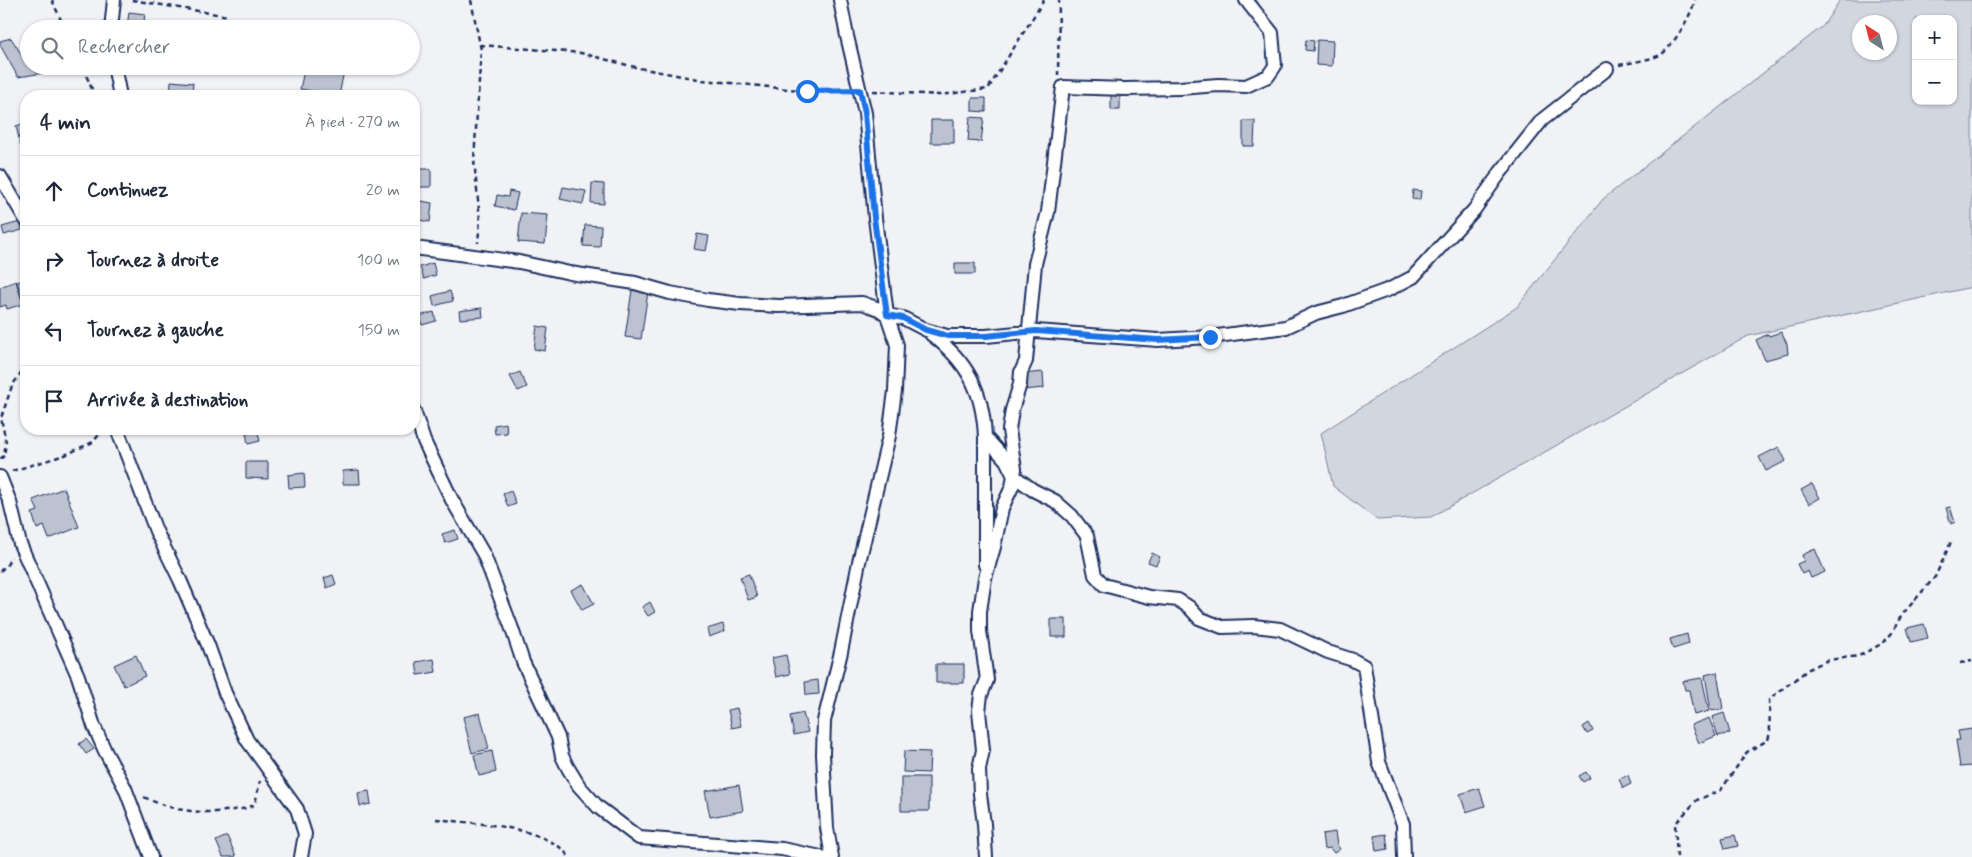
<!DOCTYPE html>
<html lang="fr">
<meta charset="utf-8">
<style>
body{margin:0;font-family:Mynerve,sans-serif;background:#f2f2f3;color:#1f2937}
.controls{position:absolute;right:15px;top:15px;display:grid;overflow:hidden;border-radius:10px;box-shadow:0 1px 4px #0004}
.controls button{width:45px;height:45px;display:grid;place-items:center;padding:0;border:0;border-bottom:1px solid #e0e1e3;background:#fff;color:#1f2937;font:25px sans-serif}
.compass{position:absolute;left:1852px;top:15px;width:45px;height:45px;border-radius:50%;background:#fff;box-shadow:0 1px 4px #0004;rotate:324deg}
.stop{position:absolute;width:15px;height:15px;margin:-11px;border:4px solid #1a73e8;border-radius:50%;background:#fff}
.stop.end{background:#1a73e8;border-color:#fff;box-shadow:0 1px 5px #0008}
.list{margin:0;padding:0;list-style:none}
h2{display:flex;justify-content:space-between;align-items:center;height:65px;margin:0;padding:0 20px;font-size:21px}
h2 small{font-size:16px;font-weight:400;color:#747a83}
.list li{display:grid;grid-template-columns:32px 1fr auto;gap:15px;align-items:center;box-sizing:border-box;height:70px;padding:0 20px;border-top:1px solid #e0e1e3}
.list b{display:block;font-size:19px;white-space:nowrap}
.list em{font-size:16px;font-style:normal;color:#747a83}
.icon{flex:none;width:28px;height:28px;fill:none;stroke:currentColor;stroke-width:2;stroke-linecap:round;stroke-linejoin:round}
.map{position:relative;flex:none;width:1972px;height:857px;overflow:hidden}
.search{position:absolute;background:#fff;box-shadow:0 1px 4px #0004;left:20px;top:20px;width:400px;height:55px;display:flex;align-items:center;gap:12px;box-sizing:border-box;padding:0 18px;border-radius:28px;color:#747a83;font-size:19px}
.panel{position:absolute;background:#fff;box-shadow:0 1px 4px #0004;left:20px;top:90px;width:400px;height:345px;border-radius:20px}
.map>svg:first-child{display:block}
.green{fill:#d2d6df;stroke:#76829e;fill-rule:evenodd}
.building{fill:#bcc2d0;stroke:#1b2f5e}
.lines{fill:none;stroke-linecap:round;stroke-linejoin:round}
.street-casing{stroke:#1b2f5e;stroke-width:16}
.path{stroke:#1b2f5e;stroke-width:2.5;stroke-dasharray:5 4;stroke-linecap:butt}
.street{stroke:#fff;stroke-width:12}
.route{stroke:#1a73e8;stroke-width:6}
</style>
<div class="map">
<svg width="1972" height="857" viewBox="0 0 1972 857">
<rect width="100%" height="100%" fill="#f1f2f5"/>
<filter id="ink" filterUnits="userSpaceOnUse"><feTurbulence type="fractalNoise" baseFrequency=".02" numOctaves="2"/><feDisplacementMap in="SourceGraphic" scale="10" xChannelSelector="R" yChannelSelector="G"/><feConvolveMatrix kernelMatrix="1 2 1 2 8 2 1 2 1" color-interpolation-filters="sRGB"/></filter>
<g filter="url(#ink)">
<path class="green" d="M1840 0H1972V287L1748 336 1431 517 1377 520 1333 486 1321 433 1517 307 1603 199 1823 26ZM1916 19H1953V101H1916ZM1860 22H1890V52H1860Z"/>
<path class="building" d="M129 12 145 14 143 29 127 27Z
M218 23 236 26 235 29H217Z
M11 38 29 66H67L69 69 18 77 0 45V41Z
M1306 40 1314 41 1313 51 1305 50Z
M1317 40 1333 41 1332 66 1316 65Z
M305 66H319L344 71 339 96 300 89Z
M171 81 193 83 192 96H170Z
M388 92 409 94V96H387Z
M1111 95H1120V110H1111Z
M972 98H986V112L972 111Z
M970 117 984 118 981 142 968 141Z
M931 120H954V143H931Z
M1243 121H1255L1254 146H1243Z
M26 123V146L21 147 16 126Z
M418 169H431V187H418Z
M592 183 604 184V204L591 203Z
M563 187 586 191 583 204 560 199Z
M1413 190 1421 191 1420 200 1412 199Z
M509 191 518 193 514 210 495 206 497 195 508 197Z
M416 200 432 203 430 222 414 219Z
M521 213 548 215 545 244 518 242Z
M20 222 22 230 4 235 2 227Z
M585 225 601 226 600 247 583 246Z
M697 234 709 236 706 251 694 249Z
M433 263 436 275 424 279 420 267Z
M955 263H975V274H955Z
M26 279V306H25L17 282Z
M16 281 23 304 7 309 6 305 0 307V287Z
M632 290 648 292 641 339 625 337Z
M450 291 453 301 434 306 432 296Z
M482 308 483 317 460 319 459 311Z
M434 312 436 321 422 325 419 316Z
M537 326 548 328 545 351 534 349Z
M1781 332 1787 344 1788 354 1765 360 1756 340 1768 334 1769 336Z
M520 372 527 387 518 391 510 376Z
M1043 372 1044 388 1024 390 1023 374Z
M506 423 507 433 495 434 494 425Z
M257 430 260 441 248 444 246 433Z
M1779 447 1786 461 1766 471 1759 457Z
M246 462H268V479L246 478Z
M359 470 360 484H343V471Z
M304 473 305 487 289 488 288 475Z
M1812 484 1820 498 1809 504 1801 490Z
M64 488 79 527 49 539 44 526 37 529 32 513 38 511 33 500Z
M511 491 516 504 508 507 503 494Z
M1950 507 1955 522 1951 524 1946 508Z
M455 530 458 539 445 543 442 534Z
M1815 549 1825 572 1811 578 1808 571 1802 574 1797 564 1804 561 1802 555Z
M1152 553 1160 557 1156 565 1148 562Z
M749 574 757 597 748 600 740 577Z
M333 575 336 584 327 588 324 578Z
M583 584 594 604 582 610 571 590Z
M650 602 655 612 648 616 642 607Z
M1051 619H1066V637H1051Z
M723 624 725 631 709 637 707 629Z
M1924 624 1928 638 1911 642 1907 628Z
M1687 634 1689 644 1673 649 1670 639Z
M136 655 145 676 124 686 114 665Z
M786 655 790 674 776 677 772 658Z
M434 659 436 672 418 675 416 662Z
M936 664H964V683H936Z
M1717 672 1723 709 1711 711 1705 675Z
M1702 678 1709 711 1694 715 1689 690H1685L1683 681Z
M818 680 819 694 806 695 805 682Z
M737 708 741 726 732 728 728 710Z
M480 713 489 749 472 753 463 717Z
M803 713 808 732 794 735 790 716Z
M1724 713 1730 733 1718 736 1712 717Z
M1709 718 1716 736 1699 743 1691 725Z
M1589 723 1593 731 1587 734 1583 727Z
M1972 729V766L1960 767 1956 740H1960L1958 731Z
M86 739 94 749 86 754 79 744Z
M492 751 496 772 479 776 474 755Z
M904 751 930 752 929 773 903 772Z
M1586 772 1590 778 1583 782 1579 776Z
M1628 775 1631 784 1623 788 1619 779Z
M901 777H929V811H901Z
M739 785 743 811 710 817 705 791Z
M1479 788 1485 806 1466 812 1460 794Z
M369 791 371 804 360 806 358 793Z
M1335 832 1337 845 1340 849 1334 853 1330 848 1324 849 1322 834Z
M1386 834 1388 849 1376 851 1374 836Z
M1735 835 1738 846 1725 849 1722 838Z
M227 836 236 856 234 857H223L216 841Z"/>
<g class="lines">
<defs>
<path id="street" d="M840 0 847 36 865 113 875 218 887 315 903 318 926 330 947 336H986L1036 331 1158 340 1210 337 1286 327 1316 313 1343 306 1390 289 1413 277 1474 210 1500 173 1542 120 1607 69
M111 29 114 0
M114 66 120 96
M0 176 26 220
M414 248 519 262 570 273 635 283 670 293 708 300 740 304 779 306 862 303 879 309 887 315 897 345 895 391 889 436 859 562 841 652 824 721 823 754 827 828 832 857
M931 334C968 362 983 391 985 437L1006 460 1014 476 1033 490 1055 501 1072 516 1087 536 1095 575 1104 585 1149 597 1178 600 1189 607 1199 618 1222 627 1254 626 1280 629 1328 652 1353 660 1364 666 1379 762 1403 824 1404 857
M414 411 424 441 452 500 484 555 511 626 523 662 558 737 562 756 568 768 579 786 598 807 639 838 782 849 821 857
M117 429 156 531 180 580 208 645 225 693 247 740 297 809 305 834 301 857
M985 437V565
M0 477 10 502 20 544 78 676 94 726 105 751 125 788 151 857
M986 857 984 824 980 794 979 769 983 750 979 711 981 695 987 680 980 631V611L985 578 994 547 1002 508 1012 487 1015 469 1009 430 1012 410 1020 384 1021 372 1026 361 1035 264 1048 212 1063 87 1125 89 1180 88 1218 85 1246 86 1268 76 1275 66 1272 33 1246 0"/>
</defs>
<use href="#street" class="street-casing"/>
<path class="path" d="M52 0 65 29
M132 0 228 16
M471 0 481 50 474 160 480 220 478 243
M87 29 98 25
M480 45 581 53 639 68 703 80 807 91 847 90
M1619 65C1629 63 1654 59 1662 54 1675 43 1691 16 1695 0
M82 66 102 73
M83 68 95 96
M1058 76 1059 0
M873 91 939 95 988 89 1044 0
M0 459 4 456 6 442 1 418 12 386 26 365
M12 471 65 455 93 442 103 430
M0 571 7 565 11 557
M1960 663 1972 661
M144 797C172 811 202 815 233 810 241 809 248 809 255 804L260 781
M436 819C475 824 520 824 555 844 561 847 565 853 570 857
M1677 857 1675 824 1697 800 1721 790 1747 752 1768 740 1770 732 1769 699 1809 669 1828 660 1859 656 1883 643 1892 633 1901 616 1935 577 1951 542"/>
<use href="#street" class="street"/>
</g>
</g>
<g class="lines" filter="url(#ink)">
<path class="route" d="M807 91 860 90 865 113 874 218 887 315 903 318 926 330 948 336H986L1036 331 1158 340 1210 337"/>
</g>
</svg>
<div class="controls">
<button>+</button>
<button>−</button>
</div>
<svg class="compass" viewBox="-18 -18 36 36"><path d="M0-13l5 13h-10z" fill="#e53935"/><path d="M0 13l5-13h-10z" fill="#747a83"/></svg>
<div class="stop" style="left:807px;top:91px"></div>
<div class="stop end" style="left:1210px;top:337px"></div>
<div class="search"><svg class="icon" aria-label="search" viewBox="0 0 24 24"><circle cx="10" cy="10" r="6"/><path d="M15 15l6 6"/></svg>Rechercher</div>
<section class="panel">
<h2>4 min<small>À pied · 270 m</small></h2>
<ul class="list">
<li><svg class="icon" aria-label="ahead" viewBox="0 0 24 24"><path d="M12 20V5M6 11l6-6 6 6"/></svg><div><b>Continuez</b></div><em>20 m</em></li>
<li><svg class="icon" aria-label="right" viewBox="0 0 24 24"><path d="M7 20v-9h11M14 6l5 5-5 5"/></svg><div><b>Tournez à droite</b></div><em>100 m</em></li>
<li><svg class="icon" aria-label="left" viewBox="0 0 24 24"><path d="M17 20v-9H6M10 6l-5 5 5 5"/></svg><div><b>Tournez à gauche</b></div><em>150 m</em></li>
<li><svg class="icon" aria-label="arrive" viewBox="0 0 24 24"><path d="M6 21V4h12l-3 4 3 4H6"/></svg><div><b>Arrivée à destination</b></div></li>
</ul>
</section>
</div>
